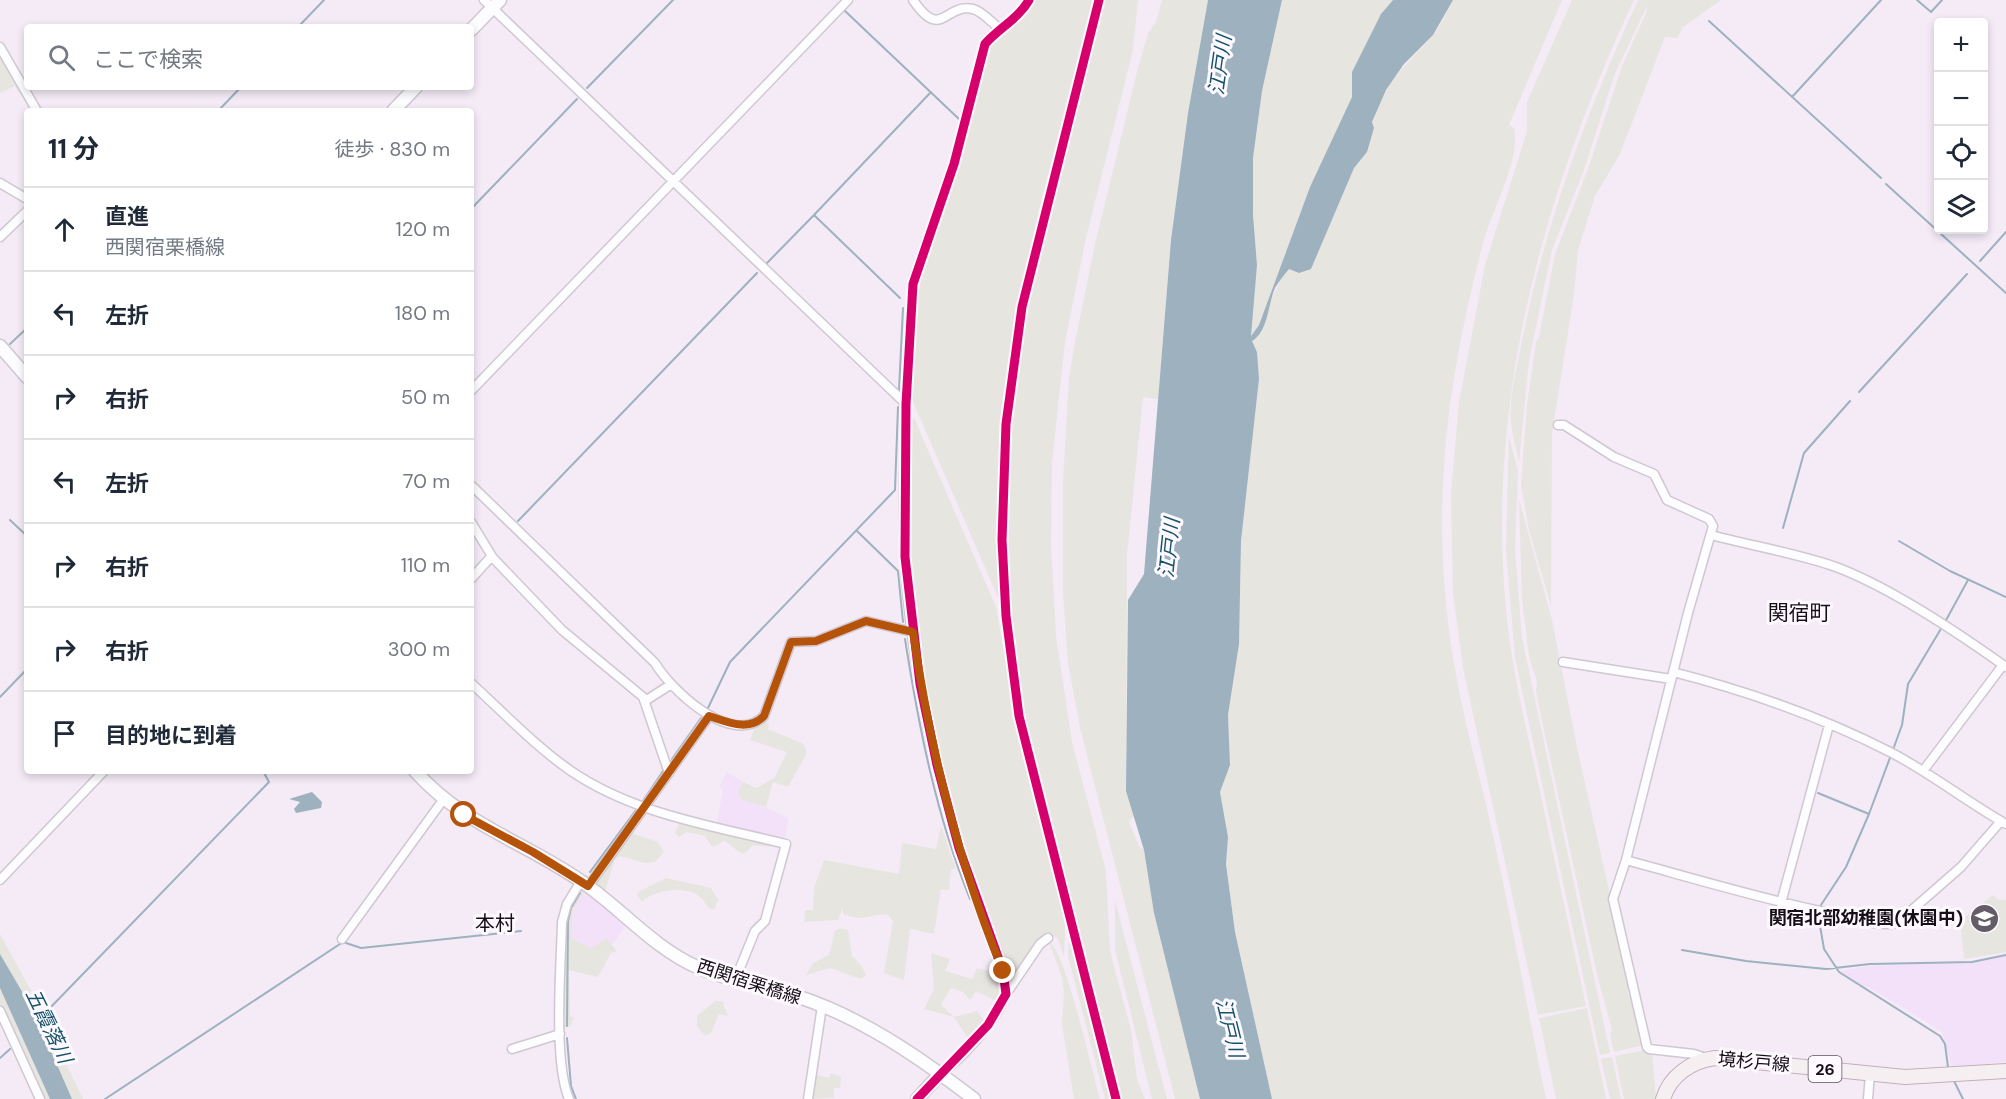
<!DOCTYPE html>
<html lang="ja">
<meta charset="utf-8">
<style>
body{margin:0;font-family:"DM Sans","Noto Sans JP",sans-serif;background:#f2f2f3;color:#1f2937}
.controls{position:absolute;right:18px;top:18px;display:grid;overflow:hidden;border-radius:6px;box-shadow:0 3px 9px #0003}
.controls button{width:54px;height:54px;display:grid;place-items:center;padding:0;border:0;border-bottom:2px solid #e0e1e3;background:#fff;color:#1f2937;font:30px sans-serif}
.stop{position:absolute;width:18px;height:18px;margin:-14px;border:4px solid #b45309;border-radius:50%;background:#fff}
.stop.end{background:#b45309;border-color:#fff;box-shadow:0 2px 6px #0008}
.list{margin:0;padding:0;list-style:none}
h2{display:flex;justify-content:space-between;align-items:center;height:78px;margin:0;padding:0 24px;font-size:26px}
h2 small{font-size:20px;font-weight:400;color:#747a83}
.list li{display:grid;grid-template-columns:39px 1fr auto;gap:18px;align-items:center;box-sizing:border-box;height:84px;padding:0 24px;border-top:2px solid #e0e1e3}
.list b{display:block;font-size:22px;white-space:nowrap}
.list p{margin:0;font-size:20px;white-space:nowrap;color:#747a83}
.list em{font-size:20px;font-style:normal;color:#747a83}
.icon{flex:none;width:33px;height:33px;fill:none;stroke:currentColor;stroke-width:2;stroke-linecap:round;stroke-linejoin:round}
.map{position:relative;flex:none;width:2006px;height:1099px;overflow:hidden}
.search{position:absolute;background:#fff;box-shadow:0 3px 9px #0003;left:24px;top:24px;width:450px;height:66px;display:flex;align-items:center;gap:15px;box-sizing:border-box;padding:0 21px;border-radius:6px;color:#747a83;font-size:22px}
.panel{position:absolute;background:#fff;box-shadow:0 3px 9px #0003;left:24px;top:108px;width:450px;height:666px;border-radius:6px}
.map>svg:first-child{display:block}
.built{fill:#f3e1f9}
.green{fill:#e7e5df}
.water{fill:#9db1bf}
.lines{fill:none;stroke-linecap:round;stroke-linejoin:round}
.stream{stroke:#9db1bf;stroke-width:2}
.street-casing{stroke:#cfc7d1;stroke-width:11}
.secondary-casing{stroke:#cfc7d1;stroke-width:15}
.primary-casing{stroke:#c0b1b9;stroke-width:16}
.street{stroke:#fdfcfe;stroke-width:8}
.secondary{stroke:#fdfcfe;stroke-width:12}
.primary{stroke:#f6eff2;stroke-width:14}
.cycleway-casing{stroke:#fdf9fe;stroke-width:13}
.cycleway{stroke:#d6006c;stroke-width:9}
.route{stroke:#b45309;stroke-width:8}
.labels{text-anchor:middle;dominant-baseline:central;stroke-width:6;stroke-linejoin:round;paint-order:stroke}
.shield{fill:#fdf9fe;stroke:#5b555d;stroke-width:1.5}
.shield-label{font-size:16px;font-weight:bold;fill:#160f18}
.poi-label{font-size:18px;font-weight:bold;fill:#160f18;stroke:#fdf9fe;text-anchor:end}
.street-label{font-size:18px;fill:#160f18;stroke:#fdf9fe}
.water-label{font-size:20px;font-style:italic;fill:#16536b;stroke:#fdf9fe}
.neighbourhood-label{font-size:20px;fill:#160f18;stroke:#fdf9fe}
.quarter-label{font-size:21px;fill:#160f18;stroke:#fdf9fe}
</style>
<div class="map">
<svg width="2006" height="1099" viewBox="0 0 2006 1099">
<rect width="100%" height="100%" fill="#f4ebf7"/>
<path class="built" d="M727 772 743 782 738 792 742 799 766 807 789 819 784 841 717 824 723 789 719 787Z
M585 891 627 924 612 945 606 938 592 949 571 939 573 910Z
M2006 955V1062L1952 1067 1942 1032 1892 1001 1866 986 1864 988 1840 971 1870 966 1972 962Z"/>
<path class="green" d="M1033 0H1093L1039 210 1007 366 998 503 1000 602 910 395 916 293 918 278 954 177 987 48Z
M1103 0H1138L1133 50 1086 238 1065 342 1052 463 1051 544 1056 636 1072 742 1106 871 1110 951 1131 1030 1137 1079 1145 1099H1118C1079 935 1023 772 1010 604 1003 523 1006 437 1019 357 1037 236 1073 118 1103 0Z
M1162 0H1208L1188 113 1171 240 1158 399 1143 397 1127 555 1126 791 1135 814 1129 822 1139 846 1144 850 1154 913 1200 1099H1175L1080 728 1068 663 1063 593V481L1069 378 1075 342 1095 244 1137 72 1148 33 1156 22Z
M1282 0H1393L1381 14 1352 72V97L1310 187 1259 325 1250 336 1257 265 1253 215V158L1262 91Z
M1453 0H1562L1509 125 1514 128C1521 162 1490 212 1482 247 1462 325 1446 406 1443 487 1440 551 1445 617 1457 680 1467 734 1483 787 1494 840 1513 926 1528 1013 1546 1099H1272L1235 932 1226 864 1228 837 1220 792 1230 765 1228 715 1239 644 1241 541 1259 379 1257 352 1252 341 1283 275 1289 269H1311L1354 168 1367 152 1374 128 1372 123C1387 80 1403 68 1432 36 1441 26 1446 12 1453 0Z
M1572 0H1634C1543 193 1484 405 1507 619 1513 674 1526 728 1538 782 1554 857 1570 932 1586 1006L1538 1015 1463 668 1453 593 1451 492 1459 402 1485 265 1527 131V102Z
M1638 0H1721L1683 27 1677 38 1665 37 1620 154 1595 196 1578 250 1574 294 1552 434 1551 606 1529 530 1521 485 1527 404 1536 342 1539 337 1555 254 1588 169 1622 66 1647 11V6L1614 76 1584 170 1552 250 1529 360 1519 463C1517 450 1512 436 1511 423 1508 402 1517 368 1521 346 1544 226 1587 111 1638 0Z
M0 57 34 111H31L15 86 0 93Z
M909 418H914L996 607 1015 715 1032 793 1066 906 1064 956 1057 937 1044 935 1015 979 1007 971C989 921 969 871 955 820 915 685 907 558 909 418Z
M1509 436 1518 471 1515 550 1522 638 1610 1053 1600 1055 1515 658 1506 550Z
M1519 499 1552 620 1577 747 1631 989 1627 991 1635 1006 1644 1045 1614 1052 1610 1034 1612 1030 1597 974 1538 703 1536 689 1537 682 1529 656 1522 600Z
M765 721 769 724 768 729 804 744 807 753 788 787 773 782 766 807 742 800 738 792 743 782 757 788 775 777 787 752 750 740 755 727Z
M680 821 771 843 770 847 753 845 745 853 739 852 725 841 712 847 705 836 687 832 679 837 675 833Z
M941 826 956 869H951L949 890 941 889 934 934 910 929 904 980 884 973 893 921 888 915C867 913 868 923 843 914V907L838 920 804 922 805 910H813L814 888 824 860 899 874 902 843 936 849Z
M631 833 658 842 664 852 655 862 645 863 620 856 615 859 604 894 594 884Z
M666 878 711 888 718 900 714 910C705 907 706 902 700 897 687 885 653 890 642 902L637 895 638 892Z
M580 887 585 891 573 910 571 939 592 948 606 938 617 951 611 953 598 977 569 970 570 1016 574 1018 570 1026 563 1028 564 929 567 910Z
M1993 895 1997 899 2006 900V952L1964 959 1960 921Z
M1115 900 1167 1099H1152L1115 950Z
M1070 923 1114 1099H1105L1068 956Z
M840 928 848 930 852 956 861 965 866 975 861 979 830 968 806 975 813 963 829 955 835 931Z
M0 934 34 996 83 1099H72L34 1012 0 954Z
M1049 942C1065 948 1093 1076 1100 1099H1074L1062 1024 1064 992 1062 977Z
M931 953 950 959 945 971 972 979 977 968 998 974 1001 985 998 1002 976 991 970 1000 963 992 951 988 941 1005 954 1017 977 1011 986 1023 970 1041 954 1017 924 1009 934 989Z
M0 988 50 1099H44L0 1005Z
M715 1001H722L728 1016 719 1014 711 1033 705 1036 697 1026V1016Z
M1587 1008 1606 1099H1556L1539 1018Z
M1645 1050 1652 1052 1656 1099H1624L1615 1056Z
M1612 1057 1621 1099H1610L1601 1059Z
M831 1073 841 1077 840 1088H834V1098L810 1099 813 1074 829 1078Z"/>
<path class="water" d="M1208 0H1282L1262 91 1253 158V215L1257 265 1251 336 1259 325 1310 187 1352 97V72L1381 14 1393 0H1453L1433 35 1404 64 1386 90 1372 122 1374 128 1367 152 1354 168 1311 269 1299 273 1289 269C1284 275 1279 281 1275 288 1268 304 1268 332 1252 341L1257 352 1259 379 1241 541 1239 644 1228 715 1230 765 1220 792 1228 837 1226 864 1235 932 1272 1099H1200L1154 913 1144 850 1126 791 1128 600 1144 574 1171 240 1188 113Z
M312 792 322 802 321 808 296 813 294 809 300 802 289 799Z
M0 954 34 1012 72 1099H50L0 988Z"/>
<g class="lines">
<path class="stream" d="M1917 0 1931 12 1942 0
M844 10 960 120
M1709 21 1881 178
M298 27 324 0
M587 88 673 0
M1792 97 1881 0
M218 111 241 87
M1886 184 2006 293
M471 209 577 99
M1980 261 2006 232
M767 263 814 215
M900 298 814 215 931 92
M10 344 27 328
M899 390 903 308
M1859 392 1967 274
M10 520 27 536
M518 521 757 273
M1783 528 1804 453 1850 401
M857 531 898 571 903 622
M1899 541 1950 571 2006 597
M1945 622 1968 580
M905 639C919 728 936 815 970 899
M0 697 27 669
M708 708 730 662 895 490 898 407
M1894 747 1902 725 1908 684 1942 627
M672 759 701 718
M1818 793 1869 814 1846 867 1819 908
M643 801 665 768
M1869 814 1891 755
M590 872 636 810
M1818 914 1824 949 1839 972 1940 1036 1945 1044 1948 1067
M1682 950 1746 961 1826 969 1870 964 1972 962 2006 955
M49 1009 269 782 263 771
M567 1026 568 921 571 908 580 893
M567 1038 571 1086 576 1099
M0 1058 10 1049
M1954 1081 1963 1099
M105 1099 343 942 361 948 521 931"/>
<defs>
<path id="street" d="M484 0 906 404
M913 0C942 42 944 3 973 9 982 11 992 23 1000 29
M0 47 37 111
M0 183 27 199
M0 237 27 211
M471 391 848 0
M1558 425H1564L1614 457 1654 474 1667 500 1709 519 1713 526 1688 613 1626 860 1613 899 1647 1047 1649 1049 1694 1054 1706 1058
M471 485 655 663C671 690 732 748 764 716L791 642 816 641 866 621 913 632
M471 522 493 558
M1711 535C1752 546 1796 553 1836 567 1892 588 1957 632 2006 667
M471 579 489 559 493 558 562 630 643 697 669 773
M1563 662 1671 679
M1673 672C1747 691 1824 718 1892 753 1932 774 1967 802 2006 824
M471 683C503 712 535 746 571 771 634 814 713 826 786 844L765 921 755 931 735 980
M645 701 670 685
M1923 771 2003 665
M1626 860C1692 878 1758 898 1825 912 1848 917 1873 927 1897 923L1961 867 2001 821
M0 880 104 771
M588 887 709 716
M1781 903 1829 725
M342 939 443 800
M1006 994 1040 944 1048 938
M0 1011 40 1099
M512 1049 560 1034
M941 1073C960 1061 1006 1011 1006 989 1006 963 985 924 976 899 959 850 945 801 933 751 919 687 907 619 905 554 902 468 907 382 912 296L914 278 954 164 985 44C998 29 1019 18 1029 0
M569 1099C553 1061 561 966 562 922L567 904 581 881
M808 1099 822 1006
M1868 1099 1870 1074"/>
<path id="secondary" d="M471 30 500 0
M393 111 416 87
M0 346 27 377
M415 771C465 827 529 843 588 886 624 912 656 949 697 967 728 981 762 985 793 995 860 1016 919 1057 974 1099
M917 1099 941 1073"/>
<path id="primary" d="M1663 1099C1670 1076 1691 1061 1715 1058L1905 1077 2006 1071"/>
</defs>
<use href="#street" class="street-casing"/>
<use href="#secondary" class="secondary-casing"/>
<use href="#primary" class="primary-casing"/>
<use href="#street" class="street"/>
<use href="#secondary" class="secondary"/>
<use href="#primary" class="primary"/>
<defs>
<path id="cycleway" d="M1099 0 1022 307 1006 424 1002 540 1006 616 1019 716 1116 1099
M917 1099 988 1025 1006 994 1003 971 959 848 937 765 920 684 905 557 906 404 913 284 954 164 985 44C998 29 1019 18 1029 0"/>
</defs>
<use href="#cycleway" class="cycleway-casing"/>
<use href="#cycleway" class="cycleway"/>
</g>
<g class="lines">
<path class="route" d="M464 815 533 852 588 886 709 716C728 722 748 732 764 716L791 642 816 641 866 621 913 632C930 749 958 862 1003 971"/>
</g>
<defs>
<symbol id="school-disc" viewBox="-11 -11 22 22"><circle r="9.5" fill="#645c66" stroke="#fdf9fe"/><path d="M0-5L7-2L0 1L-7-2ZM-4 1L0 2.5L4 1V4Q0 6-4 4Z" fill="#fff"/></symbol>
</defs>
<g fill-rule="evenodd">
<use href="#school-disc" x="1968" y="902" width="33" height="33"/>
</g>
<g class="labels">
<rect class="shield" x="1808.5" y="1056" width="33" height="26" rx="4.5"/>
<g class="shield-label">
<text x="1825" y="1069">26</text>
</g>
<g class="poi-label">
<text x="1963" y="918">関宿北部幼稚園(休園中)</text>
</g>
<g class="street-label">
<text transform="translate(749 982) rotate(18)">西関宿栗橋線</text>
<text transform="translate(1754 1062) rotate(5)">境杉戸線</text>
</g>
<g class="water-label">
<text transform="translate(1220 65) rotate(-82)">江戸川</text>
<text transform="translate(1169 548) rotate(-84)">江戸川</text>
<text transform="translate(49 1026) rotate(64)">五霞落川</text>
<text transform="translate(1230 1028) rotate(76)">江戸川</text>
</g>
<g class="neighbourhood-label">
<text x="495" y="923">本村</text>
</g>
<g class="quarter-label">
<text x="1799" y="613">関宿町</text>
</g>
</g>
</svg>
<div class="controls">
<button>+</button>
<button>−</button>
<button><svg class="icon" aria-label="locate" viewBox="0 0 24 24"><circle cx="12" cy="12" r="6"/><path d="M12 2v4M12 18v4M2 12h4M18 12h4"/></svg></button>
<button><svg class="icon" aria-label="layers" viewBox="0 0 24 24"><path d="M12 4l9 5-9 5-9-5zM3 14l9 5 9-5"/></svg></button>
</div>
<div class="stop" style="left:464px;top:815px"></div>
<div class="stop end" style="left:1003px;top:971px"></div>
<div class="search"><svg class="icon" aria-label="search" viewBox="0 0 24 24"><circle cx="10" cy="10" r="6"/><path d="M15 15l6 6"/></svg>ここで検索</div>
<section class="panel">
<h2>11 分<small>徒歩 · 830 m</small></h2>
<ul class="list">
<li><svg class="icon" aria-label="ahead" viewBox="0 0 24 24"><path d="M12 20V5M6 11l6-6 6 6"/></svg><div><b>直進</b><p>西関宿栗橋線</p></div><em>120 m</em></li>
<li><svg class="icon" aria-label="left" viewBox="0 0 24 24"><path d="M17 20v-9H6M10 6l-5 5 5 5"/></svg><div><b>左折</b></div><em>180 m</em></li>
<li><svg class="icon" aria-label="right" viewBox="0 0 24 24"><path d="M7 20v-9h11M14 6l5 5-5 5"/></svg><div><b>右折</b></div><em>50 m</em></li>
<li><svg class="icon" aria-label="left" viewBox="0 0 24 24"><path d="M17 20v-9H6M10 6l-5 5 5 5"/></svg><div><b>左折</b></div><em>70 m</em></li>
<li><svg class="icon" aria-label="right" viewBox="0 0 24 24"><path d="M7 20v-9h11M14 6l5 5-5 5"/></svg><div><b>右折</b></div><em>110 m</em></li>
<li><svg class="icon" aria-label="right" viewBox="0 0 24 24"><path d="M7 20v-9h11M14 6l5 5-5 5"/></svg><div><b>右折</b></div><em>300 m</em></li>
<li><svg class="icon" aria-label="arrive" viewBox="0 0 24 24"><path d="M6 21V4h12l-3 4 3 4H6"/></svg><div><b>目的地に到着</b></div></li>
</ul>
</section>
</div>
